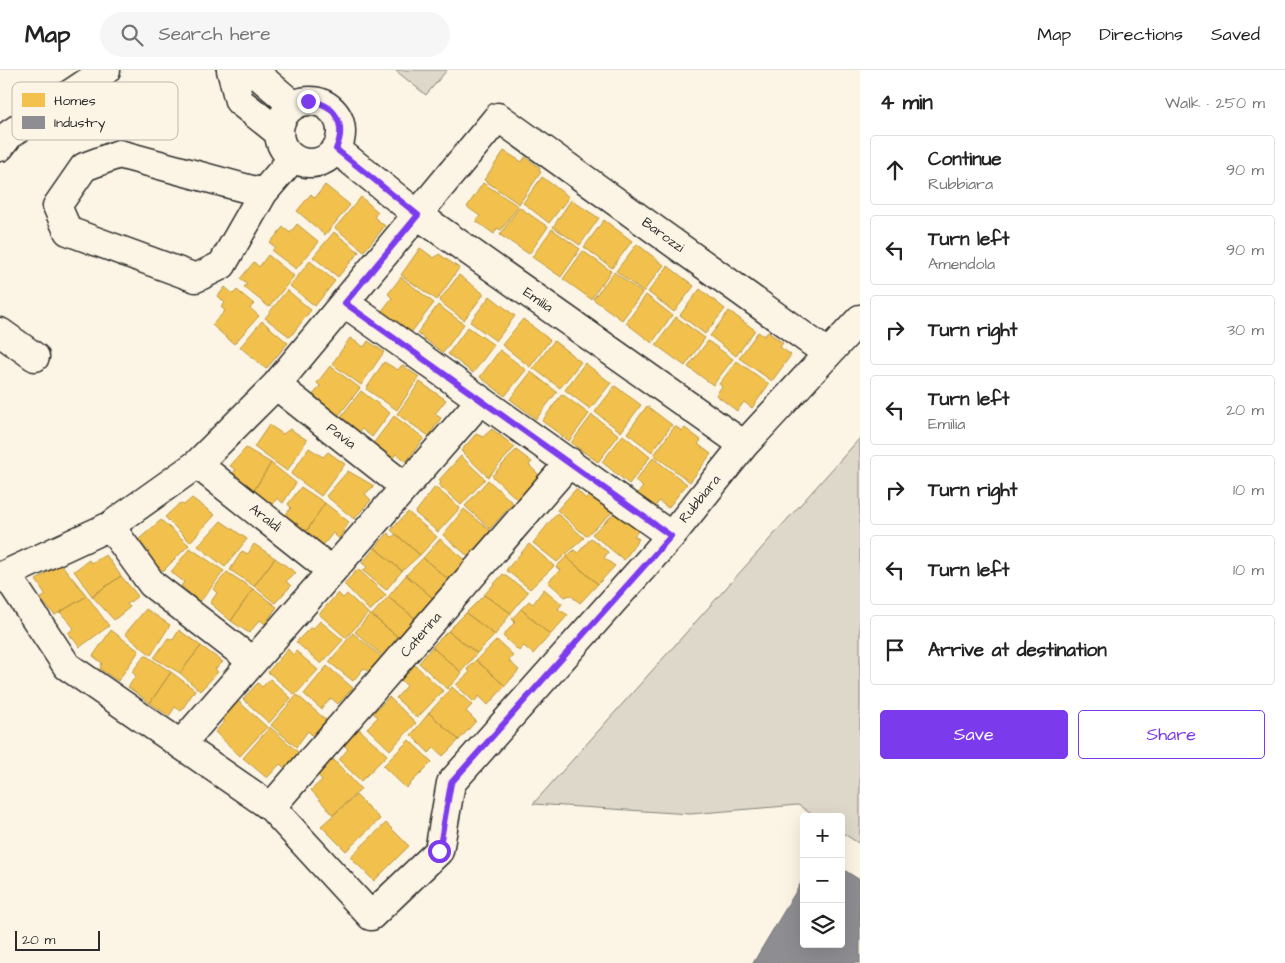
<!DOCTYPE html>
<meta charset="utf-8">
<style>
body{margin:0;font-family:"Architects Daughter",sans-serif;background:#f6f6f6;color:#222}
.controls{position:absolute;right:15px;bottom:15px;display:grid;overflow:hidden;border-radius:5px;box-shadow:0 5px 20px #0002}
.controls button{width:45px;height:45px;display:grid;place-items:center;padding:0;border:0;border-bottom:1px solid #e0e0e0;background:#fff;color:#222;font:25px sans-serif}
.scale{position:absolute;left:15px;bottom:12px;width:85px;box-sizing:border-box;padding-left:5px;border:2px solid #2b2b2b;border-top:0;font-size:14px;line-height:18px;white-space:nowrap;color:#2b2b2b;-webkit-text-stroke:4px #fcf5e5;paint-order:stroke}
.stop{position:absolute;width:15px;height:15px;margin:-11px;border:4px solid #7c3aed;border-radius:50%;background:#fff}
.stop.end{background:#7c3aed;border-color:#fff;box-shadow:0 1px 5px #0008}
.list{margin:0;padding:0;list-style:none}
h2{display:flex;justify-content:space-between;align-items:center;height:65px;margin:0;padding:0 20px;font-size:21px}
h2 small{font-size:16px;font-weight:400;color:#767676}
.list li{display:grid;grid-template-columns:32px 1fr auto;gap:15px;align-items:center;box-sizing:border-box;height:70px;margin:0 10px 10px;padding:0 10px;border:1px solid #e0e0e0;border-radius:5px}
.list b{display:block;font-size:19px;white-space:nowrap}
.list p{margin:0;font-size:16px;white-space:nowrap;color:#767676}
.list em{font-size:16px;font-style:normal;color:#767676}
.actions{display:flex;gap:10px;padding:15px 20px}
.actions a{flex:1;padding:11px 0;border:1px solid #7c3aed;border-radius:5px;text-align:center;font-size:18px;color:#7c3aed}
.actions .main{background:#7c3aed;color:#fff}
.icon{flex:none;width:28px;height:28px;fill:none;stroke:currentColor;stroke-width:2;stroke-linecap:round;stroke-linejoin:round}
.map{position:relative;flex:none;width:860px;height:893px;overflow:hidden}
header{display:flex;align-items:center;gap:30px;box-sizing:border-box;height:70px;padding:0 25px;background:#fff;border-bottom:1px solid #e0e0e0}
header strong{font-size:24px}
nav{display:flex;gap:28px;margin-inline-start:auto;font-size:18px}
.search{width:350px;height:45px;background:#f6f6f6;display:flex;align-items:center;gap:12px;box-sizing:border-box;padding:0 18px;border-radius:28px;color:#767676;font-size:19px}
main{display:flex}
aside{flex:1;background:#fff}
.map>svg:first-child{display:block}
.green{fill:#ded8ca;stroke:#84827a}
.homes{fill:#f2c14e;stroke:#b69444}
.industry{fill:#8d8d92;stroke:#707073}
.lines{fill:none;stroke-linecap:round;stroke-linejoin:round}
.minor-casing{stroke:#2b2b2b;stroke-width:31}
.minor{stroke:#fcf5e5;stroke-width:28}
.route{stroke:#7c3aed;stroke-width:6}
.labels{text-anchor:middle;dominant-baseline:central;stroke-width:5;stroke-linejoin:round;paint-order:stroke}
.street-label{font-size:14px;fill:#2b2b2b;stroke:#fcf5e5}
.key{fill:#fcf5e5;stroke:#bdb8ad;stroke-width:1}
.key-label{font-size:14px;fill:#2b2b2b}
</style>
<header>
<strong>Map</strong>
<div class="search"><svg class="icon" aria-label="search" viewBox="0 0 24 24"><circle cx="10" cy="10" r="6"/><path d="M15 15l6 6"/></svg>Search here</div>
<nav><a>Map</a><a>Directions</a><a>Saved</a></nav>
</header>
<main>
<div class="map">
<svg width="860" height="893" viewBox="0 0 860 893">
<rect width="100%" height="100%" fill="#fcf5e5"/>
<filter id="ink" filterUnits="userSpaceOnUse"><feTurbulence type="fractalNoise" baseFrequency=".02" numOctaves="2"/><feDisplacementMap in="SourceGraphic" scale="10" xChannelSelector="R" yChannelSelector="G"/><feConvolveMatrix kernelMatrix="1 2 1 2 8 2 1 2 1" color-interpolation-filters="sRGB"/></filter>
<g filter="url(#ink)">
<path class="green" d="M395 0H447L426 25Z
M860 368V774L841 762V747H816L798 735 690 744 533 734Z"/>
<path class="homes" d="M504 81 522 92 525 87 540 98 539 101 541 102 519 134 484 110Z
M542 107 569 127 549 153 523 133Z
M483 113 518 136 501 160 497 158 494 164 476 151 480 146 467 137Z
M325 115 350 135 325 165 297 141 311 124 315 128Z
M361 127 378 142 374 147 385 156 364 181 335 158Z
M571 130 599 148 580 175 553 157Z
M519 137 548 157 529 184 500 165Z
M604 150 632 171 612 198 584 177Z
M297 154 319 172 296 199 272 181 275 177 270 173 283 157 290 163Z
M552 159 580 179 561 207 532 187Z
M334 162 359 182 338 207 313 187Z
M637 174 664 195 643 222 616 201Z
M420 178 434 188 439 184 459 198 437 230 401 205Z
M583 181 611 201 591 229 563 209Z
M268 185 294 206 269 237 244 217 247 214 240 209 254 192 259 197Z
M310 191 335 211 315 236 290 216Z
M668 196 694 216 674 242 648 222Z
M614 202 642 223 622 250 593 229Z
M459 205 484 224 464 250 439 231Z
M401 207 434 233 410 264 381 242 392 228 388 224Z
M225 217 233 224 237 220 254 234 250 238 259 246 234 274 212 255 225 241 221 237 225 233 218 226Z
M700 219 725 239 705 264 680 245Z
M287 220 311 240 290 267 265 248Z
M646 225 672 245 652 273 626 253Z
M490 226 515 246 496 271 470 252Z
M438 235 464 254 443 283 417 263Z
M729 241 755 260 736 286 710 266Z
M676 247 705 268 685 296 656 275Z
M523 249 550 270 530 297 502 275Z
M262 251 288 273 266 299 240 277Z
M468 257 494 275 473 303 448 284Z
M758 262 764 266 768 262 783 273 780 277 791 285 772 311 739 288Z
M350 268 364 277 368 271 384 282 361 315 332 294Z
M554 271 581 292 560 318 533 298Z
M708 271 733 289 713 315 688 297Z
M500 280 526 300 505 326 480 307Z
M737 291 769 314 752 338 744 332 737 341 716 325 722 316 719 314Z
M384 292 398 300 402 295 419 307 397 340 366 319Z
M585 293 611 313 590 339 565 320Z
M330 296 360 318 336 349 310 329 320 316 317 313Z
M531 302 557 322 536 349 510 329Z
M420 312 446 330 435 344 441 348 429 366 397 344Z
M615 316 641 335 621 362 595 342Z
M361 321 390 343 372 367 362 359 357 365 338 350Z
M562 324 589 344 569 371 542 351Z
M647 336 672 355 652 382 627 363Z
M592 345 619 365 598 392 571 373Z
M394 346 424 368 406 392 396 384 392 389 372 375Z
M269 355 283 364 290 359 307 370 287 401 254 377Z
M675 356 682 361 685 358 701 370 698 374 711 384 690 412 654 385Z
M492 359 515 377 488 407 461 381 476 364 483 367Z
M623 365 650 387 629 414 602 392Z
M246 378 271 393 251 425 228 407 236 400 230 396Z
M309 378 323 387 328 382 345 394 321 426 291 404Z
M516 380 532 392 529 395 540 406 518 430 492 406Z
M461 386 485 409 461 435 439 415 441 413 439 410Z
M653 388 687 414 668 438 659 431 655 437 637 424 643 417 635 411Z
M271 393 296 413 283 433 277 428 271 438 251 425Z
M348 401 374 416 365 424 371 430 354 449 326 426Z
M488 410 513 433 490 459 465 436Z
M301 417 325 433 304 465 282 449 291 438 288 434Z
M435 417 460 438 438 462 415 443Z
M576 419 586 429 593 422 617 438 586 466 557 440Z
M192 428 215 445 190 472 165 447 180 433 184 435Z
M325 433 349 452 339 469 333 463 321 478 304 465Z
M464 439 491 461 469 487 443 465Z
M619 439 642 456 634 466 639 469 624 490 592 464Z
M408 442 437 467 420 485 391 460Z
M557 443 584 468 557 492 533 473Z
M161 450 189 475 163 501 146 485 149 482 138 470Z
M221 451 247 469 225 497 198 476Z
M388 463 392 467 396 464 420 485 402 501 375 478Z
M591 468 608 482 604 488 615 496 598 514 566 487 574 480 578 483Z
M440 469 467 491 449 510 423 488Z
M254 474 275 488 254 516 230 500 242 481 248 484Z
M529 474 554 496 530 519 506 500Z
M190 478 224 501 200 532 181 516 184 512 171 502Z
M375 478 402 501 386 520 363 501 367 497 362 493Z
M106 485 121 506 92 526 74 501 89 490 91 493Z
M566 487 598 514 580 533 570 525 565 527 548 512 560 500 556 497Z
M275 488 296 503 286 511 291 516 275 533 254 516Z
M423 488 449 510 434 529 406 505Z
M61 494 87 526 55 545 40 529 46 525 36 510Z
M358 499 386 525 370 541 344 514Z
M227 502 253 519 231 551 210 533 217 523 213 519Z
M503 504 528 522 511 543 484 525Z
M406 505 434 529 416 549 388 527Z
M121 506 138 526 127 534 130 537 114 550 92 526Z
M253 519 277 537 265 554 260 550 249 563 231 551Z
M544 519 562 534 558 539 568 545 550 565 521 539 529 531 533 534Z
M338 523 343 528 347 524 368 543 346 568 319 544Z
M484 525 511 543 495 565 466 543Z
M87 526 109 556 80 577 68 563 74 558 60 542Z
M388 527 416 549 399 568 372 545Z
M146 539 170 555 151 585 125 564Z
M521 539 550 565 533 584 524 576 519 581 503 566 515 552 512 549Z
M466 543 495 565 477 583 448 561Z
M370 544 399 568 383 586 355 562Z
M320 551 343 570 321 594 296 572 310 558 313 559Z
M111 560 139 581 118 611 100 599 102 593 93 586Z
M179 560 201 576 180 603 154 588 168 568 173 570Z
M448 561 477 583 461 602 432 577Z
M353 563 383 588 370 603 364 598 353 611 329 592Z
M497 570 513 585 509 591 519 600 505 616 476 590Z
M201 576 223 592 215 599 218 602 200 621 180 603Z
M432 577 462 603 447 619 419 593Z
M288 579 293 585 296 581 318 600 295 625 268 602Z
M145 585 171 602 150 633 128 617 136 606 132 602Z
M476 590 505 616 488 635 479 626 474 632 456 615 470 602 467 599Z
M415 595 443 621 417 648 396 628 407 616 401 610Z
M327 596 353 618 338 634 331 628 321 639 304 624Z
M171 602 195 620 181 641 175 637 169 646 150 633Z
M270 609 291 628 269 653 243 629 258 613 262 617Z
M452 617 472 635 466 641 476 651 459 670 429 643Z
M297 625 326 650 313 666 308 661 296 677 271 655Z
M389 627 416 653 390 680 367 658 378 647 373 643Z
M237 630 267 657 240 686 215 662 225 651 221 647Z
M429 643 459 670 443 686 434 678 429 683 411 665Z
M270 657 300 684 286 699 280 694 267 708 243 688Z
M358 658 387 685 361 711 339 690 348 679 343 674Z
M409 670 432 692 406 718 383 696Z
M333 689 361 719 333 745 311 720 322 710 317 704Z
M356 725 380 749 346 781 321 756Z
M386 753 409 776 374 811 350 787Z"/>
<path class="industry" d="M841 798 860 810V893H753L804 808V874H841Z"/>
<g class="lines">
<defs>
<path id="minor" d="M231 0 239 31 278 62
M232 1 259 6 293 35
M279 62a31 31 0 1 1 62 0a31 31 0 1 1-62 0Z
M0 77 10 64 106 0
M336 79 418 145 744 375
M263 123 222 195 196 208 68 161 57 136 84 97 119 84 263 123 293 88
M345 233 671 466
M0 262 35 287
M276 315 405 417
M197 394 332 501
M110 456 152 514 252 591
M6 504 67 596 271 737 371 846 439 781 451 713 671 466 744 375 860 249
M0 507 110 456 197 394 276 315 498 47 827 283
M181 674 481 330
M271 737 570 392"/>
</defs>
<use href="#minor" class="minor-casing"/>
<use href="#minor" class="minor"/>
</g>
</g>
<g class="lines" filter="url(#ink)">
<path class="route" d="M308 31C335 33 347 54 336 79L418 145 345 233 671 466 451 713 439 781"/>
</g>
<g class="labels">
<g class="street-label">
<text transform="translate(663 165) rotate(36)">Barozzi</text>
<text transform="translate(538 230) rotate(35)">Emilia</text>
<text transform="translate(341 366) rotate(38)">Pavia</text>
<text transform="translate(700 429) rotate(-51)">Rubbiara</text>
<text transform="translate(265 448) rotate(38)">Araldi</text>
<text transform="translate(421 565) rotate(-49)">Caterina</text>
</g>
</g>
<rect x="12" y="12" width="166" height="58" rx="8" class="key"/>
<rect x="22" y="23" width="23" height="14" fill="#f2c14e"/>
<rect x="22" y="46" width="23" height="13" fill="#8d8d92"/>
<g class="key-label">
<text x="54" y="35">Homes</text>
<text x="54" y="57">Industry</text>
</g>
</svg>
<div class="controls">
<button>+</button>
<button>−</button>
<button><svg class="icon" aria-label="layers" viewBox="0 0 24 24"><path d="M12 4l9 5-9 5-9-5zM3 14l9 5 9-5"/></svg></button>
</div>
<div class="scale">20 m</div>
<div class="stop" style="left:439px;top:781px"></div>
<div class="stop end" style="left:308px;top:31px"></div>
</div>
<aside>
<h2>4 min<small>Walk · 250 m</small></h2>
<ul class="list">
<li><svg class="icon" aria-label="ahead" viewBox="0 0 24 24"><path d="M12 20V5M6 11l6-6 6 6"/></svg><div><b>Continue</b><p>Rubbiara</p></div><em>90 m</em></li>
<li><svg class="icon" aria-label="left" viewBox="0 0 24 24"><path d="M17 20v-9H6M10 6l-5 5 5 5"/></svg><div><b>Turn left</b><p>Amendola</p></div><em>90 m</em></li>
<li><svg class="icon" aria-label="right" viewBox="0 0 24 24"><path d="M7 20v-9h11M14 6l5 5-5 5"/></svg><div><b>Turn right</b></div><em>30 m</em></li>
<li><svg class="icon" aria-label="left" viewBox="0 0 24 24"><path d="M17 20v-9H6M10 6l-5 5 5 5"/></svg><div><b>Turn left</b><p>Emilia</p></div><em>20 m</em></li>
<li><svg class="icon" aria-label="right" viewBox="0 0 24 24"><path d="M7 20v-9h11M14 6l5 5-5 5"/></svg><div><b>Turn right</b></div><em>10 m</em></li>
<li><svg class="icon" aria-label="left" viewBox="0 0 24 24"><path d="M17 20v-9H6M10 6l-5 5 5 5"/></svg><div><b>Turn left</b></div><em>10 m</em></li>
<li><svg class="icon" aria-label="arrive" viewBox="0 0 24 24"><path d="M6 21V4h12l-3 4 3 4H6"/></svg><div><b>Arrive at destination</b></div></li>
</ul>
<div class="actions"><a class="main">Save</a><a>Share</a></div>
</aside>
</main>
